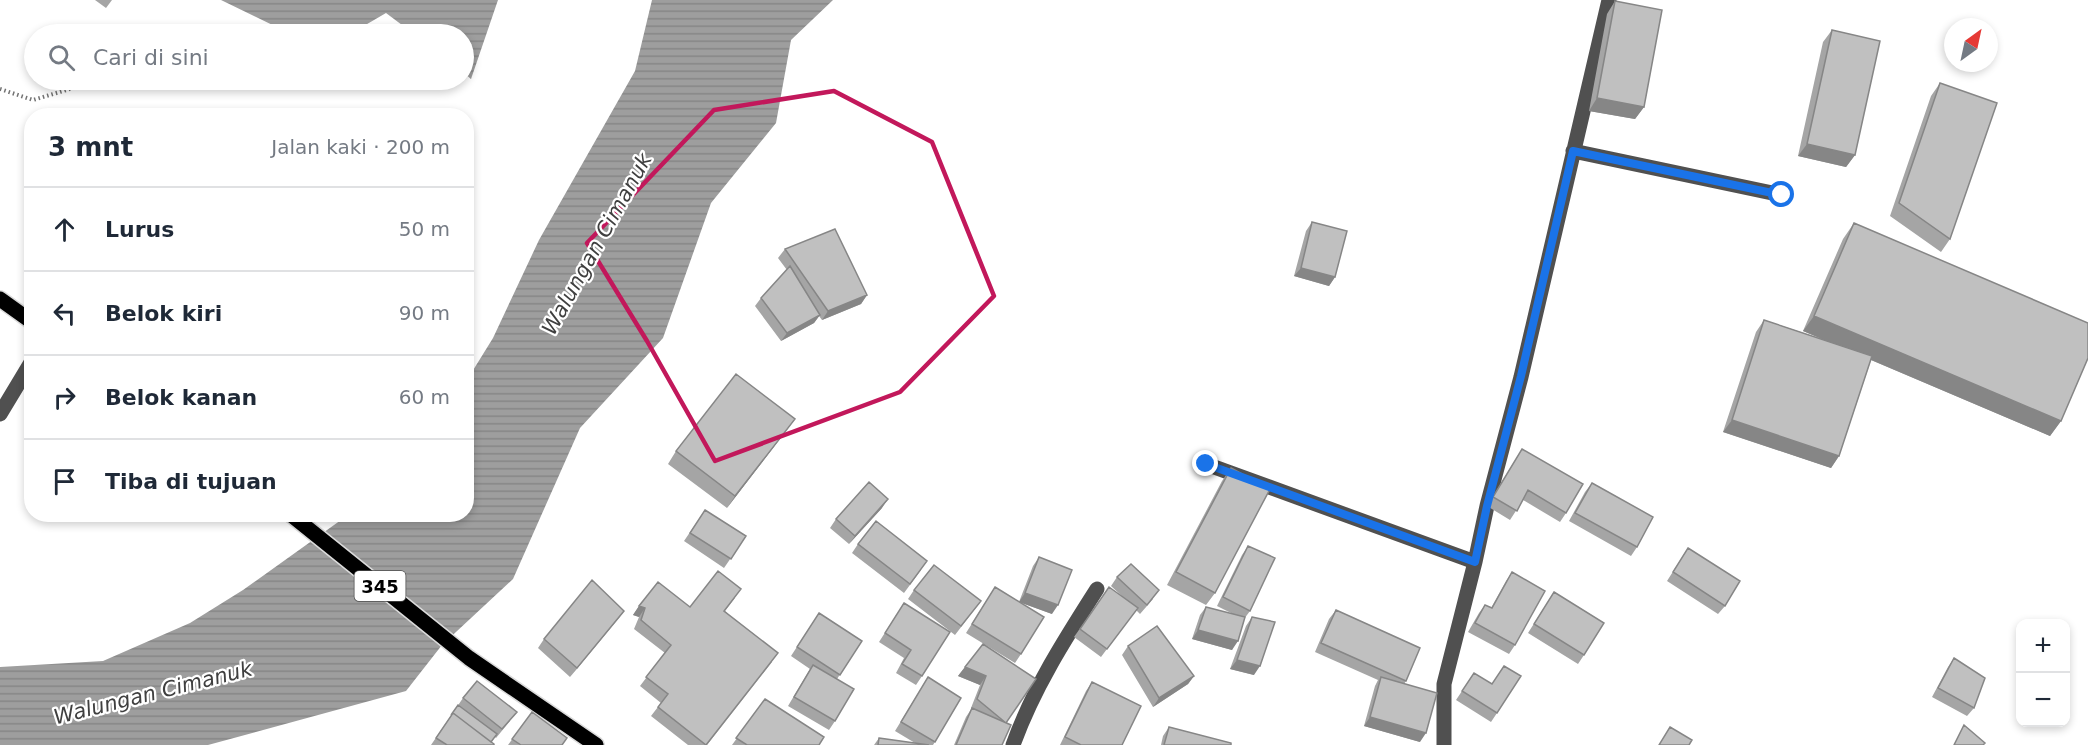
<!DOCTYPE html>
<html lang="id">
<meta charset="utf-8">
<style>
body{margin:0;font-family:"DejaVu Sans",sans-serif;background:#f6f6f7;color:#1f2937}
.controls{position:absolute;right:18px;bottom:18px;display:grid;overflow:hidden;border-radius:12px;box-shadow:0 3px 9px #0003}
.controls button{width:54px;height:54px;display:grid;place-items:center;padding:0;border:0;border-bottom:2px solid #e0e1e3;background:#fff;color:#1f2937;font:30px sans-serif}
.compass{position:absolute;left:1944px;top:18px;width:54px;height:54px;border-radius:50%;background:#fff;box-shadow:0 3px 9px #0003;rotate:33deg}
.stop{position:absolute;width:18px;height:18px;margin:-14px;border:4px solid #1a73e8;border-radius:50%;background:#fff}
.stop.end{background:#1a73e8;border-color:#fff;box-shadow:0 2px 6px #0008}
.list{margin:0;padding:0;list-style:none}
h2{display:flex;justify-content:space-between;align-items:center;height:78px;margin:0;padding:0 24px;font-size:26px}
h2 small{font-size:20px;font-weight:400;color:#747a83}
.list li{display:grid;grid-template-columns:39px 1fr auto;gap:18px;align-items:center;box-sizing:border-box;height:84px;padding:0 24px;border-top:2px solid #e0e1e3}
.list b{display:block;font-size:22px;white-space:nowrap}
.list em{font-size:20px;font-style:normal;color:#747a83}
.icon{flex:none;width:33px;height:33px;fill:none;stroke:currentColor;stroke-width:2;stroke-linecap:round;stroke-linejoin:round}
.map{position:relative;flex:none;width:2088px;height:745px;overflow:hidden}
.search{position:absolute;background:#fff;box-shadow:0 3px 9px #0003;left:24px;top:24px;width:450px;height:66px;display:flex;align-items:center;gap:15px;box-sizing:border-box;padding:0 21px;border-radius:33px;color:#747a83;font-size:22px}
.panel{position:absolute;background:#fff;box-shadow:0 3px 9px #0003;left:24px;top:108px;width:450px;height:414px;border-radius:24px}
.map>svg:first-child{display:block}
.water{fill:url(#water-rules)}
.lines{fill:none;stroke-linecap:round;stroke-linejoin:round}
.major-casing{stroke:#dbdbdb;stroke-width:18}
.path{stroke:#727272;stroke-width:4;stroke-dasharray:1.5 3;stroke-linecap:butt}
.minor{stroke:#505050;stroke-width:15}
.major{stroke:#000;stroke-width:15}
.wall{fill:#a5a5a5}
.shaded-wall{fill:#868686}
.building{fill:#c0c0c0;stroke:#868686;stroke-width:1.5}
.route{stroke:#1a73e8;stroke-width:8}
.marked{fill:none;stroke:#c2185b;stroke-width:4.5;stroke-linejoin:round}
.labels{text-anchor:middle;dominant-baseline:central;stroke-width:4.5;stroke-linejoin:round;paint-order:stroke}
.shield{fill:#fff;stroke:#4c4c4c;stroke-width:1.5}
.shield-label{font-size:18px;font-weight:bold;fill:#000}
.water-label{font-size:21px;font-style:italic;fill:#3f3f3f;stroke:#fff}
</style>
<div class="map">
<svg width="2088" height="745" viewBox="0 0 2088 745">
<defs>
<pattern id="water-rules" width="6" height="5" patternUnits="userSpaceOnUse" patternTransform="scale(1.5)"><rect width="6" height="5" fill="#9e9e9e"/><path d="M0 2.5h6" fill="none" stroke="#868686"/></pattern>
</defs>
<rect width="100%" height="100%" fill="#fff"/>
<path class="water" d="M221 0H498L471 79 464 73V34H414L386 13 350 34H291Z
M652 0H833L791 40 776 123 711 203 663 338 580 428 513 579 442 645 406 691 208 745H0V667L103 661 190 623 243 590 348 515 466 514 467 380 493 338 539 240 635 71Z"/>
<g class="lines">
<defs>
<path id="major" d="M0 299 32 322
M290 514 469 658 596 745"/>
</defs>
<use href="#major" class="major-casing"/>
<path class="path" d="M0 89 33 100 100 80"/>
<path class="minor" d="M1573 151 1782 195
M0 414 32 361
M1206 464 1475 562
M1013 745C1033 689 1065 639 1097 589
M1444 745V684L1475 562 1487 506 1521 377 1609 0"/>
<use href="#major" class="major"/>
</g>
<path class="wall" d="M95 0H112L106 8Z
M1615 1 1644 107 1635 119 1589 111 1607 14Z
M1832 30 1855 155 1846 167 1798 156 1823 42Z
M1940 83 1950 239 1941 252 1890 216 1931 96Z
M1312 222 1335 277 1329 286 1294 276 1306 231Z
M1854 223 2061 421 2050 436 1871 360 1839 456 1831 468 1723 432 1756 332 1764 320 1822 339 1803 331 1843 239Z
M785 249 867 295 861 304 822 320 819 316 814 323 781 341 755 306 761 298 787 270 778 258Z
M795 419 727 508 668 464 676 451Z
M1522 449 1566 513 1560 522 1523 500 1510 520 1487 506Z
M1231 468 1215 593 1206 605 1167 585 1222 481Z
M1592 483 1637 547 1631 556 1569 521 1585 492Z
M882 508 849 544 830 528 836 519Z
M705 510 746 536 724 568 684 541Z
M858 544 921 570 904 593 852 553Z
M1248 546 1250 611 1244 619 1232 650 1192 639 1200 615 1206 607 1233 614 1217 606 1242 555Z
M1688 548 1725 606 1718 614 1667 581Z
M1039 557 1052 614 1019 602 1033 566Z
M1512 572 1515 645 1509 654 1468 632 1479 613 1485 605 1491 608 1506 581Z
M1117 577 1153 599 1140 614 1136 610 1101 657 1074 637 1109 587 1123 597 1111 586Z
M995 587 1021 654 1015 663 966 633Z
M914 590 981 601 955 635 908 599Z
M1554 592 1584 655 1578 664 1528 633Z
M735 598 725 611 772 662 707 745H688L651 716 661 703 640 686 665 653 634 629 639 617 633 615 639 606 690 607Z
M904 603 922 676 916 685 896 673 904 658 879 642Z
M1336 610 1406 681 1404 684 1420 742 1364 726 1375 686 1378 680 1315 652 1329 619Z
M624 611 570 677 538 648 544 639Z
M819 613 862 641 837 679 835 721 829 730 788 706 810 669 791 656Z
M1252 617 1254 675 1230 669 1246 626Z
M983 644 1007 723 1002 745H954L966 717 972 708H971L980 685 958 676Z
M1128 646 1194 676 1188 684 1153 707 1122 655Z
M1954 658 1974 708 1967 716 1932 697 1948 667Z
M1474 673 1497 713 1491 722 1456 700Z
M928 677 961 698 933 745H874L879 738 915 743 895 731Z
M1092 682 1122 745H1060L1086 691Z
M463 698 510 721 496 738 495 737 491 742 494 745H431Z
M765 699 819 745H732Z
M532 712 562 745H508Z
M1169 727 1231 745H1161L1163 736Z"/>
<path class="shaded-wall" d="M1597 98 1644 107 1635 119 1589 111Z
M1807 144 1855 155 1846 167 1798 156Z
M1301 268 1335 277 1329 286 1294 276Z
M867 295 861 304 822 320 828 311Z
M820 315 814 323 781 341 787 333Z
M1814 316 2061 421 2050 436 1803 331Z
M795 419 786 431 727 508 735 496Z
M1732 420 1839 456 1831 468 1723 432Z
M888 499 882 508 849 544 855 536Z
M1025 593 1058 605 1052 614 1019 602Z
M639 606 645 608 639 617 633 615Z
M624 611 618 619 570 677 577 668Z
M1198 630 1238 641 1232 650 1192 639Z
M1237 660 1260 666 1254 675 1230 669Z
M965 667 986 676 980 685 958 676Z
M1194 676 1188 684 1153 707 1159 698Z
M1370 717 1426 733 1420 742 1364 726Z"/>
<path class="building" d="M1615 1 1662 10 1644 107 1597 98Z
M1832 30 1880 41 1855 155 1807 144Z
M1940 83 1997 103 1950 239 1899 203Z
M1312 222 1347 231 1335 277 1301 268Z
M1854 223 2088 323V358L2061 421 1814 316Z
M835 229 867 295 828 311 785 249Z
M790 266 820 315 787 333 761 298Z
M1764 320 1872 356 1839 456 1732 420Z
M736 374 795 419 735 496 676 451Z
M1522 449 1583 484 1566 513 1528 490 1517 511 1493 497Z
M1231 468 1270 489 1215 593 1176 572Z
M869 482 888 499 855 536 836 519Z
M1592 483 1653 517 1637 547 1575 513Z
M705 510 746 536 731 559 690 533Z
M876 521 927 561 910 584 858 544Z
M1248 546 1275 558 1250 611 1223 597Z
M1688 548 1740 581 1725 606 1673 572Z
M1039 557 1072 570 1058 605 1025 593Z
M1131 564 1159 590 1147 605 1117 577Z
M934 565 981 601 961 626 914 590Z
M718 571 741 589 724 611 778 653 706 745 658 707 668 694 646 677 671 645 641 620 645 608 639 606 658 582 690 607Z
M1512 572 1545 591 1515 645 1475 623 1485 605 1492 608Z
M592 580 624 611 577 668 544 639Z
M995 587 1044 617 1021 654 972 624Z
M1109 587 1138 608 1107 649 1080 629Z
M1554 592 1604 623 1584 655 1534 624Z
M904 603 950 632 922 676 902 664 911 650 885 633Z
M1206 607 1245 617 1238 641 1198 630Z
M1336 610 1420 648 1406 681 1321 643Z
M819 613 862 641 840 675 797 647Z
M1252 617 1275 622 1260 666 1237 660Z
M1157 626 1194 676 1159 698 1128 646Z
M983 644 1036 679 1006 723 977 699 986 676 965 667Z
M1954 658 1985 678 1974 708 1938 688Z
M813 665 854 689 835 721 794 697Z
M1504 666 1521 676 1497 713 1462 691 1474 673 1492 684Z
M928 677 961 698 935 742 901 722Z
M1381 677 1437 693 1426 733 1370 717Z
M477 681 517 712 502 729 463 698Z
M1092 682 1141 706 1122 745H1081L1065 737Z
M765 699 824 737 819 745H747L736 738Z
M458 705 497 734 491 742 453 713 451 715Z
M972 708 1011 725 1002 745H956Z
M532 712 567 738 562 745H521L512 739Z
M453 713 494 744V745H447L436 738Z
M1964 725 1985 743 1983 745H1954Z
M1169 727 1231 743V745H1164Z
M1670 727 1692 740 1689 745H1659Z
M879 738 929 745H878Z"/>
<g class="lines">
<path class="route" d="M1206 464 1475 562 1487 506 1521 376 1573 151 1782 195"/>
</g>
<path class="marked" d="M834 91 932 142 994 296 900 392 715 461 647 341 587 243 714 110Z"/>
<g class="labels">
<rect class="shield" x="354.5" y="571" width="51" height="30" rx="4.5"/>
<g class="shield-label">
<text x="380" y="586">345</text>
</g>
<g class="water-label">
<text transform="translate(597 244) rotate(-61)">Walungan Cimanuk</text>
<text transform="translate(153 693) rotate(-14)">Walungan Cimanuk</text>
</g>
</g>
</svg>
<div class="controls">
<button>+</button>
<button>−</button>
</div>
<svg class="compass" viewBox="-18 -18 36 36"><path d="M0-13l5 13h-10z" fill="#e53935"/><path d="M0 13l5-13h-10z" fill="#747a83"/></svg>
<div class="stop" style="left:1782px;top:195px"></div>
<div class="stop end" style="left:1206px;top:464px"></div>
<div class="search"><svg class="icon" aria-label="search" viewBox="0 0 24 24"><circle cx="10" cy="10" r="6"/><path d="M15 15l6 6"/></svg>Cari di sini</div>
<section class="panel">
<h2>3 mnt<small>Jalan kaki · 200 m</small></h2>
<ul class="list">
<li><svg class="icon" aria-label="ahead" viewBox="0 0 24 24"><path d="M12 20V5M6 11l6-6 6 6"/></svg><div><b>Lurus</b></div><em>50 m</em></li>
<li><svg class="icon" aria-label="left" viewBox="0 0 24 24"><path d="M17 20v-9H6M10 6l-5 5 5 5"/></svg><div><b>Belok kiri</b></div><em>90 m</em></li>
<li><svg class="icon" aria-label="right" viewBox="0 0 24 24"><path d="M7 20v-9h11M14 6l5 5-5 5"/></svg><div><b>Belok kanan</b></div><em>60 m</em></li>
<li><svg class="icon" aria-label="arrive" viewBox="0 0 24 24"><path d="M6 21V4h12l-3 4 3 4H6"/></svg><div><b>Tiba di tujuan</b></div></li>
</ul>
</section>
</div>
